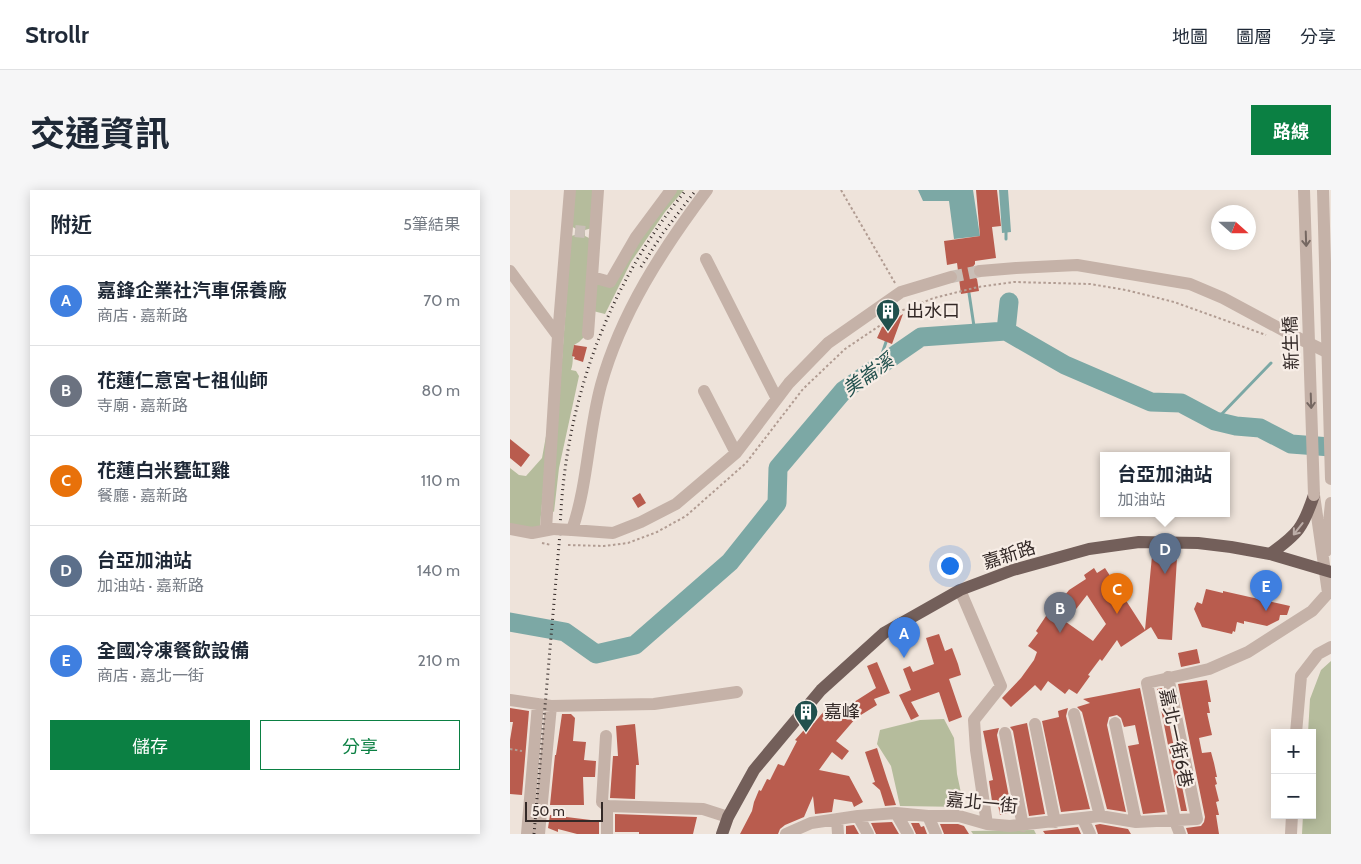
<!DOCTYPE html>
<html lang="zh-TW">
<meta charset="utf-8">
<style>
body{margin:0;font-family:Cabin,"Noto Sans TC",sans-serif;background:#f6f6f7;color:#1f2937}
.controls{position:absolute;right:15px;bottom:15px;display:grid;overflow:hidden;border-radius:0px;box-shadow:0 2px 12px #0003}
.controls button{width:45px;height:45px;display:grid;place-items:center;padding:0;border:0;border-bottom:1px solid #e0e1e3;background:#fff;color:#1f2937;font:25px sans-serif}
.compass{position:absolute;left:701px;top:15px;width:45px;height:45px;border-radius:50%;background:#fff;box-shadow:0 2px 12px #0003;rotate:111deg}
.scale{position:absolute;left:15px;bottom:12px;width:78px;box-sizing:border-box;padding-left:5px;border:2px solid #332927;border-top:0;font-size:14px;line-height:18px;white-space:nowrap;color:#332927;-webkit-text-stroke:4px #f7ede6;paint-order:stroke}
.you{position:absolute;left:439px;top:375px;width:18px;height:18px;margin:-12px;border:4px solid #fff;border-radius:50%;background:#1a73e8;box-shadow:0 0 0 8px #1a73e833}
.badge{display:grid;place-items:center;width:32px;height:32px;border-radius:50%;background:#0b8043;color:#fff;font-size:16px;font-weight:700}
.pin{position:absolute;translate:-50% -41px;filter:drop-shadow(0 1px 2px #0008)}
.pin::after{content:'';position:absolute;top:26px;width:18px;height:15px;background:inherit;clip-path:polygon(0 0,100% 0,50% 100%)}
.popup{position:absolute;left:590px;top:262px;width:130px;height:65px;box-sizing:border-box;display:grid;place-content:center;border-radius:0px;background:#fff;filter:drop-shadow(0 1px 4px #0005);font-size:16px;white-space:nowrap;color:#747a83}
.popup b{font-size:19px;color:#1f2937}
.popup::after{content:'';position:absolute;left:50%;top:100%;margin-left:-10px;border:10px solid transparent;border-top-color:#fff}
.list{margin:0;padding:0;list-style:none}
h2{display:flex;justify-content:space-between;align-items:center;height:65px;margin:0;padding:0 20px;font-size:21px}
h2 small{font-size:16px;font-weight:400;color:#747a83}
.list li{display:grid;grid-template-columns:32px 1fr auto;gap:15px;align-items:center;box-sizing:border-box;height:90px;padding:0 20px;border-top:1px solid #e0e1e3}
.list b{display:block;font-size:19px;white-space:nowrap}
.list p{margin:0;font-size:16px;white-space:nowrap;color:#747a83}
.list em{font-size:16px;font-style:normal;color:#747a83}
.actions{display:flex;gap:10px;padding:15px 20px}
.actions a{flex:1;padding:11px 0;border:1px solid #0b8043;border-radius:0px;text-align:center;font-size:18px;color:#0b8043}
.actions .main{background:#0b8043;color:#fff}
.map{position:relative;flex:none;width:821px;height:644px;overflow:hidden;border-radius:0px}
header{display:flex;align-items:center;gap:30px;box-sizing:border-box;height:70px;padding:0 25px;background:#fff;border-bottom:1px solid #e0e1e3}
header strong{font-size:24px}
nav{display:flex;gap:28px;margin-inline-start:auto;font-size:18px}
.intro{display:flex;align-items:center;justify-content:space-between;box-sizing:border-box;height:120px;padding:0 30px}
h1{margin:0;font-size:35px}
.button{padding:12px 22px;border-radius:0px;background:#0b8043;color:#fff;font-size:18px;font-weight:700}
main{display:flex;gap:30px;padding:0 30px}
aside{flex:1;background:#fff;border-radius:0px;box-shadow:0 2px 12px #0003}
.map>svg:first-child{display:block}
.green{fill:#b5bc9c}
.water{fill:#7ca8a5}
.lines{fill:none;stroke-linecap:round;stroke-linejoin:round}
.stream{stroke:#7ca8a5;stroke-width:3}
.river{stroke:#7ca8a5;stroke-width:19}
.building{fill:#b95c4e;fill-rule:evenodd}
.minor-tunnel{stroke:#c9beb6;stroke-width:12;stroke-dasharray:12 6;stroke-linecap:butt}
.path{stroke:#b19c92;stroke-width:2;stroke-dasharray:2.5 2.5;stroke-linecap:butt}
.minor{stroke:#c5b2a8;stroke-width:12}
.major{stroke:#735f5a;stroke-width:12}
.rail{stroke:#332927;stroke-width:3;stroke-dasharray:1 4;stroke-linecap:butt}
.minor-bridge{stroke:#c5b2a8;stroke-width:12}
.oneway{stroke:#756761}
.oneway2{stroke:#bcada7}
.labels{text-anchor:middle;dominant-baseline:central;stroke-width:4.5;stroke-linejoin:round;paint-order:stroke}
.poi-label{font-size:18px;fill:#332927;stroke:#f7ede6;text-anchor:start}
.street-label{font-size:18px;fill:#332927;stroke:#f7ede6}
.water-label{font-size:19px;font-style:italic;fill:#21504d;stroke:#f7ede6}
</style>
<header>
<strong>Strollr</strong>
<nav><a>地圖</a><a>圖層</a><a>分享</a></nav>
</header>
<div class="intro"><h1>交通資訊</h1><a class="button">路線</a></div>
<main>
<aside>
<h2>附近<small>5筆結果</small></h2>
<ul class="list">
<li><span class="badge" style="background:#3f7fe0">A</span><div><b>嘉鋒企業社汽車保養廠</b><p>商店 · 嘉新路</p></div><em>70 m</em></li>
<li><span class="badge" style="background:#6b7280">B</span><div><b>花蓮仁意宮七祖仙師</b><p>寺廟 · 嘉新路</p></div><em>80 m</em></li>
<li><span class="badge" style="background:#e8710a">C</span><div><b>花蓮白米甕缸雞</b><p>餐廳 · 嘉新路</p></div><em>110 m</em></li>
<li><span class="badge" style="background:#5c6f8a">D</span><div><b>台亞加油站</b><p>加油站 · 嘉新路</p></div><em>140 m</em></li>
<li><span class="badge" style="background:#3f7fe0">E</span><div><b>全國冷凍餐飲設備</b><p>商店 · 嘉北一街</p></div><em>210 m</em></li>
</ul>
<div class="actions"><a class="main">儲存</a><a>分享</a></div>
</aside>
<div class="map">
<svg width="821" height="644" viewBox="0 0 821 644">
<rect width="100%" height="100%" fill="#eee3da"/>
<path class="green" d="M63 0H84L82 38 75 40V46L81 49 74 147 69 152 64 155C62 164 64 172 61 180L66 181 69 186 49 278 44 322 41 320 61 46 65 45 66 39 61 36Z
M165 0H174L155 22 121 72 95 124 83 121 84 95 95 94 120 63Z
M40 224 30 336 24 339 0 335V278L9 285 16 286 32 268Z
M821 471V644H792L793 625H802V543H798L800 509 811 480Z
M434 529 444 548 447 584 454 617 390 616 381 576 367 554 370 540 410 530Z
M524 640 526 644H463L461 641Z"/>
<path class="water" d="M408 0H463L470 46 444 49 439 11H413Z
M489 0H498L501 42 492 43Z"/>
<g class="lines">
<path class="stream" d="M496 41V49
M459 103 465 143
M368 176 376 152
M705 231 761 173"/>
<path class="river" d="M496 141 499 112
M0 432 55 442 86 464 125 455 220 372 267 313 268 278 334 200 411 147 496 141 555 175 641 212 671 213 705 231 726 236 750 238 781 254 821 257"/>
</g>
<path class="building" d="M466 0H487L491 36 482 37 486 68 465 71V74L462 78 463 85 467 89 469 101 451 104 447 73 437 75 434 51 470 46Z
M393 124 382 154 367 148 372 137Z
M64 155 77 157 73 172 64 169 65 167 62 166Z
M0 249 20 265 11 277 0 268Z
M130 303 136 313 128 318 122 308Z
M642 366 667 368 662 450 648 449 641 437 611 457 607 450 592 471 590 469 578 485 580 486 567 504 559 499 555 504 538 491 531 501 525 495 501 517 492 508 511 488 524 470 527 462 518 456 528 443 526 441 540 420 542 422 559 400 576 389 574 385 584 378 587 383 595 378 635 440ZM577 405 596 434 583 451 556 432Z
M696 399 713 403V401L780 416 777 425H770L769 430 757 436 734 431V434L727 432 725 442 723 441 722 444 692 437 684 419 687 412 692 414Z
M429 444 435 461 442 458 448 474 451 485 439 489 452 527 439 532 429 502 401 512 409 526 401 530 389 505 401 500 393 479 400 476 403 482 424 474 416 448Z
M687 459 690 473 671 477 668 463Z
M367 472 380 503 364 509 367 515 346 528 326 551 339 561 332 570 322 562 309 580 339 586 353 612 344 617 342 612 324 609 322 622 305 624 303 606 294 627 275 635 270 639 268 644H230L242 621 244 612 249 600 251 601 257 589 260 590 268 574 274 576 287 551 285 550 302 531 304 533 321 513 330 521 366 498 357 476Z
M697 490 701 512H698L700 523H697L702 545 689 548 692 563 701 562 704 573 707 587H705L707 594 705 595 709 611 706 612 709 625H706L709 644H678L676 638 691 636 694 632 695 627 668 494Z
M630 498 655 622 633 624 618 556 629 554 625 535 614 537 611 528 607 525 599 527 597 535 616 622 597 619 572 522 567 517 580 513 573 509Z
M652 498 677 621H671L647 499Z
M0 518 19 521 12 605 0 604V550L3 532H0Z
M558 518 556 526 580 619 551 622 532 531 549 527 548 521Z
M52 524H61L65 528 63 551 76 552 74 570 86 571 85 587H73L74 615H40L45 565H46Z
M517 533 535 624 519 626 503 541 500 537Z
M125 534 129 575H126L125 609 100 608 103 566H108L106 536Z
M489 538 487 545 502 622 490 625 487 610 482 611 479 591 483 590 473 541Z
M367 558 377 589 386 615 375 616 370 600 362 593 365 592 355 562Z
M105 624 187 627 183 644H129V642H105Z
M40 625 89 631V644H67L48 639V642L38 638Z
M382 632 389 644H366L361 633Z
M401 633H409L411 637 414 636 417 644H406Z
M430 634H448L454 636 459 644H434Z
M590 634 618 639 621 644H588L585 635Z
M344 635 349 644H336V636Z
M568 637 571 644H535L533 641Z"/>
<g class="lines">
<path class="minor-tunnel" d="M65 41 75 42
M441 87 470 81"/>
<path class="path" d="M331 0 385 93
M32 353 41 355
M58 355 94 356 118 353 147 342 176 326 236 273 293 199 335 159 393 120 424 108 468 97 504 92 580 94 616 100 664 112 756 145
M0 559 12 561"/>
<path class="minor" d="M197 0C152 60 111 123 91 195 78 243 78 294 62 340L103 343 131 332 166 314 226 263 279 193 318 153 391 102 441 87
M196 69 267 209
M0 81 48 146 36 339
M470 81 506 78 567 75 680 94 713 108 780 144 821 164
M82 87 88 0
M78 144 82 87 100 92 126 47 161 0
M48 146 60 0
M194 201 226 263
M0 339 22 343 43 339
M816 361 821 313
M450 400 491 496 464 530 466 560 477 634
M0 510 41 516 144 514 227 502
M564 524 590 626
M605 533 626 632
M525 534 545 632
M495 543 513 636
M786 543 791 486 808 464 821 457
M96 546 92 612 97 616
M97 616 193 619 218 627
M97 616V644
M386 623 398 644
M348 626 358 644
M418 626 426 644
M327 629 328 644
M573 629 580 644
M17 644 28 514
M29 644 41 516
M276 644 301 633 348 626 386 623 418 626H449L477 634 500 636 590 626 626 632 687 629 658 487
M670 644 665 631 637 493 699 479 738 462 802 421 818 403 804 305
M781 644 782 625"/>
<path class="major" d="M760 364C788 344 793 338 804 305
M212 644 218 627 244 580 311 500 374 443 450 400 503 380 579 359 629 352 688 353 721 357 760 364 821 382"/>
<path class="rail" d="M131 77 153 43 186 0
M24 644 50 343C53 218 96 97 176 0"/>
<path class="minor-bridge" d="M794 0 804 305
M813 0 821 289
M43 339 62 340"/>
</g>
<defs><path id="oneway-shaft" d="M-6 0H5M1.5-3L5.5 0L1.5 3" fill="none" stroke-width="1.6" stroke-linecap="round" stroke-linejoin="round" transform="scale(1.25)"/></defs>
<g class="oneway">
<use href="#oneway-shaft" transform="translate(796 49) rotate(88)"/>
<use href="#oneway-shaft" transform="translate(801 211) rotate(88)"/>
</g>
<use class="oneway2" href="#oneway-shaft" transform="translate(788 339) rotate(128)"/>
<defs>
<symbol id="building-pin" viewBox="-11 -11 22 30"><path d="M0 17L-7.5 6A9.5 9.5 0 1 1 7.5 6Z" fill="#21504d" stroke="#f7ede6"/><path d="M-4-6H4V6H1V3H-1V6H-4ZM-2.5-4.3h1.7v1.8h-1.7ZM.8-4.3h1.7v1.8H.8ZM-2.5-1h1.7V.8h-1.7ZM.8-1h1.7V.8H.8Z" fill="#fff"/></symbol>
</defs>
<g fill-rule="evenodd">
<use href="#building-pin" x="364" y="107" width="28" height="38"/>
<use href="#building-pin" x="282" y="508" width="28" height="38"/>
</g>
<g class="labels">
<g class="poi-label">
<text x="396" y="121">出水口</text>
<text x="314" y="522">嘉峰</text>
</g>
<g class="street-label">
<text transform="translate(781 153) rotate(-92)">新生橋</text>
<text transform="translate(499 365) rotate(-18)">嘉新路</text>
<text transform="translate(666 548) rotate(78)">嘉北一街6巷</text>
<text transform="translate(472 613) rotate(6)">嘉北一街</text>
</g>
<g class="water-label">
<text transform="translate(358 185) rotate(-36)">美崙溪</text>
</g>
</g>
</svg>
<div class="controls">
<button>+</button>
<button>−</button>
</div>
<svg class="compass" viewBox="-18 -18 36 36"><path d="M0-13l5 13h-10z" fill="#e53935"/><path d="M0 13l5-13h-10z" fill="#747a83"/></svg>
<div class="scale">50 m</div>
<div class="you"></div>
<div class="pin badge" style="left:394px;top:468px;background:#3f7fe0">A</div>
<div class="pin badge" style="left:550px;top:443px;background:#6b7280">B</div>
<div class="pin badge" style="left:607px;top:424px;background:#e8710a">C</div>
<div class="pin badge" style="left:655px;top:384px;background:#5c6f8a">D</div>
<div class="popup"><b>台亞加油站</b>加油站</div>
<div class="pin badge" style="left:756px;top:421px;background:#3f7fe0">E</div>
</div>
</main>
